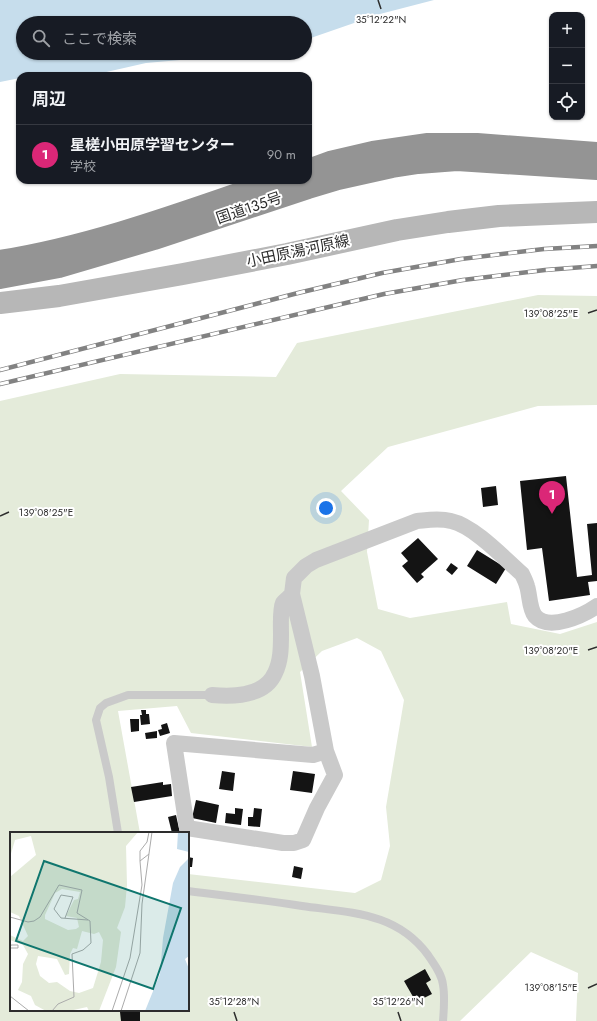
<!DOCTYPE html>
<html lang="ja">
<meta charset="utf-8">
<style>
body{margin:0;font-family:Jost,"Noto Sans JP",sans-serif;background:#242831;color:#f1f3f6}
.controls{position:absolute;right:12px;top:12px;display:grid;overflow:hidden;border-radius:8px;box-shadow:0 1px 3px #0004}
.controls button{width:36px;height:36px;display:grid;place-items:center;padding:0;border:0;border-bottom:1px solid #363941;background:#171b24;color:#f1f3f6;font:20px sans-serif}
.you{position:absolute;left:326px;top:508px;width:14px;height:14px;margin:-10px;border:3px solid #fff;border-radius:50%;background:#1a73e8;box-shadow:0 0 0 6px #1a73e833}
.badge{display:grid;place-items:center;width:26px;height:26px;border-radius:50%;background:#db2777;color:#fff;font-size:13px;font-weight:700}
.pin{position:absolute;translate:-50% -33px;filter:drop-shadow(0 1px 2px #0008)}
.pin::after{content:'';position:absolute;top:21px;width:14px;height:12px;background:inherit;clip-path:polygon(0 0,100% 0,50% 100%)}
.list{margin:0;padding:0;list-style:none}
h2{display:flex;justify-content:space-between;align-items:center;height:52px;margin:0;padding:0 16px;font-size:17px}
h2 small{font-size:13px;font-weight:400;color:#9ea1a6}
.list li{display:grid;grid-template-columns:26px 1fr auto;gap:12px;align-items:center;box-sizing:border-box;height:60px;padding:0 16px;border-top:1px solid #363941}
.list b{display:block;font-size:15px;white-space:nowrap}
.list p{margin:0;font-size:13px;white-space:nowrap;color:#9ea1a6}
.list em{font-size:13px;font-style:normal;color:#9ea1a6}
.icon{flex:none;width:22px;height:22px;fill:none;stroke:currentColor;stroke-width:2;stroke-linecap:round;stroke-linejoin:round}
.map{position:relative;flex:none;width:597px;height:1021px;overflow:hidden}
.search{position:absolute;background:#171b24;box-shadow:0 1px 3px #0004;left:16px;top:16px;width:296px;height:44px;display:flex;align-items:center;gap:10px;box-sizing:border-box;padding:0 14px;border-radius:22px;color:#9ea1a6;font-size:15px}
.panel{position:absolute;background:#171b24;box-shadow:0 1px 3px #0004;left:16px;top:72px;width:296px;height:112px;border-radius:12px}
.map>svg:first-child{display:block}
.green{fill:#e4ebda;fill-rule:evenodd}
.water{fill:#c6ddec}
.building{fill:#141414}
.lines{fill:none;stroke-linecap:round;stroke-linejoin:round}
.lane{stroke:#cacaca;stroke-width:8}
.street{stroke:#cacaca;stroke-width:16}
.secondary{stroke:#b7b7b7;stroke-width:22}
.highway{stroke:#949494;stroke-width:22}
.rail-casing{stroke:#828282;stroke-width:4.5}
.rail{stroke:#fff;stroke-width:3;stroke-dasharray:9;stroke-linecap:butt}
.ticks{fill:none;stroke:#2d2d2d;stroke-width:1.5}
.labels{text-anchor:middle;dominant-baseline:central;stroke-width:4;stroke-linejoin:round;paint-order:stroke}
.street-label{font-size:15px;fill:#2d2d2d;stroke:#fff}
.inset-road{fill:none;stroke:#ababab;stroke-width:1}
.view{fill:#0f766e;fill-opacity:0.15;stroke:#0f766e;stroke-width:2}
.inset-edge{fill:none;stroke:#2d2d2d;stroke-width:2}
.ticks-label{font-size:10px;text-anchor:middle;fill:#2d2d2d;stroke:#fff;stroke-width:4;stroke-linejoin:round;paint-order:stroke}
</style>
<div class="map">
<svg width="597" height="1021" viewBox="0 0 597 1021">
<rect width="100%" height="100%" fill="#fff"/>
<path class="green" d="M538 295 597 296V405L538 406 388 447 341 491 369 520 367 552 378 609 410 618 507 602 511 624 560 634 597 622V1021H576L578 973 531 952 460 1021H0V401L120 374 276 377 297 343ZM357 638 381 651 404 700 386 807 390 846 381 880 355 893 188 874V1010H11V833H140L118 711 177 706 191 733 312 747 300 672 322 651Z"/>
<path class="water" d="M0 0H434L380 14 305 40V23H23V53H246L237 55 146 63 102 73 20 76V78L0 82Z"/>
<path class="building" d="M566 476 577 577 592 575 587 524 597 523V581L588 582 590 595 549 601 542 548 527 550 520 481Z
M496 486 498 505 483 507 481 488Z
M418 538 438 559 421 574 424 577 417 583 402 566 408 561 401 553Z
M477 550 506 568 496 584 467 566Z
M451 563 458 568 452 575 446 570Z
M141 710H146V714H149L150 724 141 725 140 715H142Z
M130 719H139V731L131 732Z
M167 723 170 733 160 736 158 730 162 729 161 725Z
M157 731V738L146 739 145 733Z
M222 771 235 773 233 791 219 789Z
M293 771 315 774 312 793 290 790Z
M163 782V785L171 784 172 796 134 802 131 787Z
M196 800 219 805 216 823 192 818Z
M235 808 243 809 241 825 225 823 226 813 235 814Z
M254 808 262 809 260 827 248 826V817H253Z
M176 815 180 833H172L168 817Z
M188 857 193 858 192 867H188Z
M294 866 303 868 301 879 292 877Z
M425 969 431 980 426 983 432 994 416 1002 404 981Z
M120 1012H140V1021H121Z"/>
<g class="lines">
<path class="lane" d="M118 833 109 777 96 720 100 708 106 703 128 695H212
M188 891C226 896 264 900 302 906 351 913 396 912 428 955 434 964 442 974 443 985 445 996 444 1009 443 1021"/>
<path class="street" d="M292 594 312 676 326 751 335 775 317 808 303 840 294 843H283L187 828 174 743 313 755 326 751
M212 695C234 697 265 696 275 673 281 661 281 647 281 634 281 626 280 610 283 603 285 600 290 597 292 594L294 578 306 566 316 560 417 521C428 520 439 518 451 521 474 526 504 558 522 574 524 578 526 582 527 586 530 595 529 608 535 616 549 632 584 615 597 606"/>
<path class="secondary" d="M0 303 59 296 183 274 287 254 397 230 448 222 499 216 597 212"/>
<path class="highway" d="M308 170 330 162 373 152 428 144H477L597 153
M0 261C95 246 187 211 278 180
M0 278 59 267 154 239 308 188 338 179 392 167 418 163 457 160 597 169"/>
<defs>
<path id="rail" d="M0 370 298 293 382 273 461 259 544 249 597 246
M0 384 384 294 463 280 545 270 597 266"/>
</defs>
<use href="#rail" class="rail-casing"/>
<use href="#rail" class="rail"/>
</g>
<path class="ticks" d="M378 0 381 9M588 313 597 310M0 516 9 512M588 650 597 647M588 988 597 984M234 1012 237 1021M398 1012 401 1021"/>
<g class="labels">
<g class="street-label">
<text transform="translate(249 208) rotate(-19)">国道135号</text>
<text transform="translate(298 251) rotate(-12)">小田原湯河原線</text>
</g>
</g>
<g transform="translate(10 832)">
<rect width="179" height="179" fill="#fff"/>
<path d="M0 0H128L116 14 117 53 115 75 107 96 111 100 106 135 89 179H79L77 175 59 179H36L25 173 21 164 8 158 12 150 13 132 18 122 13 113 0 108V103L13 109 18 104 9 84 0 80V45L26 23 21 4 5 8 0 25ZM52 57 70 60 68 67 64 68 56 84 67 86 69 95 66 97 58 98 35 87V83L45 61ZM72 99 84 102 89 100 93 108 91 130 83 156 69 161 60 159 47 150 39 151 30 144 26 132 28 124 47 127 55 143 59 142 60 122 63 116 67 117Z" fill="#e4ebda" fill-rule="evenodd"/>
<path d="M168 0H179V20L167 17ZM179 26V124L175 127 179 137V179H135L150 142 153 106 163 51 170 35Z" fill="#c6ddec"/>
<path class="inset-road" d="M130 29V19L137 10 139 0M0 85 18 90 24 89 30 85 49 53 72 58 67 81 80 89 81 111 73 118 62 122 64 165 48 172 42 179M55 86 63 65 51 63 44 77 51 86 78 88M0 119V116L1 113H8V116H0M0 164 19 179M102 179 120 126 132 53 130 29 139 22M111 179 130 121 132 72 142 0"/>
<path class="view" d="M34 29 171 76 143 157 6 109Z"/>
<rect width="179" height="179" class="inset-edge"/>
</g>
<g class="ticks-label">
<text x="381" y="23">35°12'22"N</text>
<text x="551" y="317">139°08'25"E</text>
<text x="46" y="516">139°08'25"E</text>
<text x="551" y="654">139°08'20"E</text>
<text x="551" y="991">139°08'15"E</text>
<text x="234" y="1005">35°12'28"N</text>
<text x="398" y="1005">35°12'26"N</text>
</g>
</svg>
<div class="controls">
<button>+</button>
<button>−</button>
<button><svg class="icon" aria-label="locate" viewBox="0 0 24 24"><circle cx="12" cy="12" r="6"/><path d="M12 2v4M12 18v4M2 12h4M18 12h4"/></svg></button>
</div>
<div class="you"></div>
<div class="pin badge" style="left:552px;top:514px">1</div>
<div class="search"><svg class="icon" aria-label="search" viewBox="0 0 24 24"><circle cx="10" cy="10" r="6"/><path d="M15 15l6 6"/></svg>ここで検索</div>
<section class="panel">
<h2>周辺<small></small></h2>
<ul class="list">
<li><span class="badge">1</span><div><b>星槎小田原学習センター</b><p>学校</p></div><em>90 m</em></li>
</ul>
</section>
</div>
